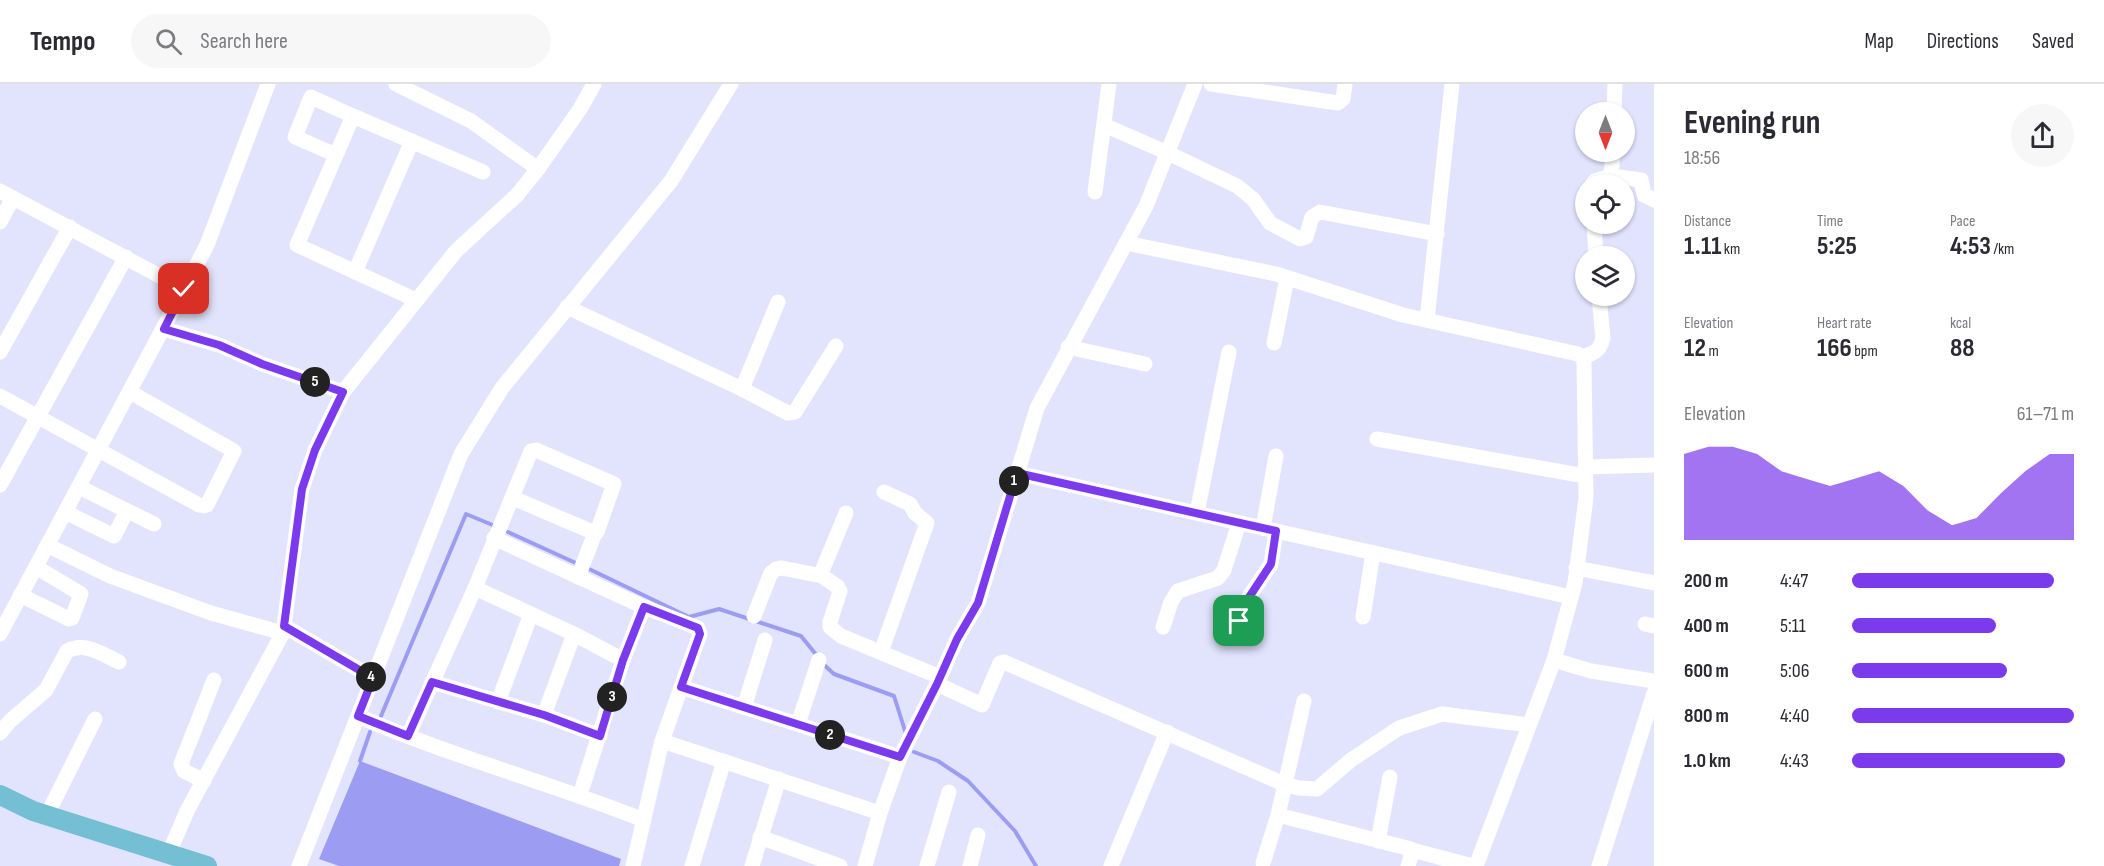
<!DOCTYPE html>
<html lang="en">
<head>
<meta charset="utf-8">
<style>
  :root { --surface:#fff; --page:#f7f7f7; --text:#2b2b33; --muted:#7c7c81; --line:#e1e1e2; --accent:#7c3aed }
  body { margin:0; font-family:"Sofia Sans Condensed",sans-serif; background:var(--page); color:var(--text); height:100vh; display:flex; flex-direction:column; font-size:22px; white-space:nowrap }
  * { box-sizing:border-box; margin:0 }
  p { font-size:20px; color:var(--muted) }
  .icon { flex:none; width:33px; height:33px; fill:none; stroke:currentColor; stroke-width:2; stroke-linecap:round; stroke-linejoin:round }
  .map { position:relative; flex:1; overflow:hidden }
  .details { display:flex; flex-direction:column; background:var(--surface); width:450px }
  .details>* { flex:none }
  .needle { width:39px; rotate:180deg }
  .controls { position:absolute; left:1575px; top:18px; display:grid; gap:12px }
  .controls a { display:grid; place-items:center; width:60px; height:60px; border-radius:50%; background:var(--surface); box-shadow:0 2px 4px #0004; font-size:30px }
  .pin { position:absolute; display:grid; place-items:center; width:51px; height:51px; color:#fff; margin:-26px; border-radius:12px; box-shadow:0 3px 9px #0006 }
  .km { position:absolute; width:30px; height:30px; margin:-15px; border-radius:50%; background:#222; color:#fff; font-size:16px; line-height:30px; text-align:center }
  .round { display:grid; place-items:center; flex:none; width:63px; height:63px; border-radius:32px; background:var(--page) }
  .overview { display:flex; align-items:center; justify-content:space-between; height:102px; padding:0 30px }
  h1 { font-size:33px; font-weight:700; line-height:45px }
  .stats { display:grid; grid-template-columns:repeat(3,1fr); gap:9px; height:102px; padding:6px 30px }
  .stats div { display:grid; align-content:center }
  .stats b { font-size:26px; font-weight:700 }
  .stats small { font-size:16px; font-weight:400 }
  .stats p { font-size:16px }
  .chart { height:168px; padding:12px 30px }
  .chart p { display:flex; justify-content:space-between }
  .chart svg { width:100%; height:108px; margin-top:6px; fill:var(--accent); opacity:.7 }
  ul { padding:0 30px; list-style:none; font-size:20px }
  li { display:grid; grid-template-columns:96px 72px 1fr; align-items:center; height:45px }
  li i { height:15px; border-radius:8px; background:var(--accent) }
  header { display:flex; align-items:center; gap:36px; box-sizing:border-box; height:84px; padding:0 30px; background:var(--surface); border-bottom:2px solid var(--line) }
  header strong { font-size:28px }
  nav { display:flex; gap:33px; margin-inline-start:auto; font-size:21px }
  .search { width:420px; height:54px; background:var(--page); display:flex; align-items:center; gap:15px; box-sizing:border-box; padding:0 21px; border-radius:33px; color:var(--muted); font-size:22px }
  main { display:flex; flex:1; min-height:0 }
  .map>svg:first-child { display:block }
  .water { fill:#9c9df2 }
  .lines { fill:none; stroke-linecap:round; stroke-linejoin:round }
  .stream { stroke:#9c9df2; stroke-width:4 }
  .minor { stroke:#fff; stroke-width:15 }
  .major { stroke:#74bfd4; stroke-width:20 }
  .route-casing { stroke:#fff; stroke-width:12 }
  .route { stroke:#7c3aed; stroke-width:8 }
</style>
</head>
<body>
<header>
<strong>Tempo</strong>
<div class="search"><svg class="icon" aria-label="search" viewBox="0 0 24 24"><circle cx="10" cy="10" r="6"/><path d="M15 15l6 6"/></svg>Search here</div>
<nav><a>Map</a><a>Directions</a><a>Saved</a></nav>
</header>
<main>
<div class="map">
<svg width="1654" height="782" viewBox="0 0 1654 782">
  <rect width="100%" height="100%" fill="#e2e4fe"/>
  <polygon class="water" points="360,677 621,775 619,782 339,782 319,775"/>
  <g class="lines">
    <g class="stream">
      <polyline points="508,448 578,480"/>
      <polyline points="585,483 689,533 719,525 801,552 818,573"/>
      <polyline points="822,579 834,590 894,612 906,650"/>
      <polyline points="381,632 466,430 495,442"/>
      <polyline points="914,668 938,677 968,697 1015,747 1036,782"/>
      <polyline points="360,677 370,648"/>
    </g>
    <g class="minor">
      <polyline points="396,0 471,37 538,85"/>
      <polyline points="1211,0 1338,19 1343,15 1345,0"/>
      <polyline points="1614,28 1615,0"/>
      <polyline points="1104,41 1168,69 1237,102 1253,115 1270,139 1300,155 1306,153 1312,133 1320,128 1437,150"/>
      <polyline points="336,71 295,53 311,13 353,32"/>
      <polyline points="1611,92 1641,96 1644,111 1654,116"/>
      <polyline points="1592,100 1595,97 1611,92 1613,68"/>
      <polyline points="0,107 184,205 0,550"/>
      <polyline points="1095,108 1109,0"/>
      <polyline points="0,138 13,114"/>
      <polyline points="1594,140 1596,172"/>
      <polyline points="1126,159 1276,190 1403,231 1578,270 1583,273 1584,278 1586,414 1575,499 1554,576 1591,587 1654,597"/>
      <polyline points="355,188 412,57"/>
      <polyline points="184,205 207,161 268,0"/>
      <polyline points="416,216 297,161 353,32 483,88"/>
      <polyline points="567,223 742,305 788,329 795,328 836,262"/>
      <polyline points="1427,236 1452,0"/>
      <polyline points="164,245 219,261 262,280 343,308"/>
      <polyline points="1274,259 1287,194"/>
      <polyline points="1068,263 1145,280"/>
      <polyline points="0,268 70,143"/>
      <path d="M1583,273C1594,269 1600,267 1603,254L1599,212"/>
      <polyline points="742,305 778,218"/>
      <polyline points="0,312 199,421 204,422 207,421 234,367 130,308"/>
      <polyline points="1377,355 1585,392"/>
      <polyline points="1585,383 1654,381"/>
      <polyline points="1017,389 1571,513"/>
      <polyline points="0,401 126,173"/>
      <polyline points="79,403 154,440"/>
      <polyline points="65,428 114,452 127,427"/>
      <polyline points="846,429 822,487 822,492 838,503 840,507 830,538 830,543 841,552 940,593"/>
      <polyline points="1197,429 1229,268"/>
      <polyline points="1263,444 1276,372"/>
      <polyline points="494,454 644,523 698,544 700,550 662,657 633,782"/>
      <polyline points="47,461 110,492 211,529 283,549"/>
      <polyline points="1576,484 1654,499"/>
      <polyline points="578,493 595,449"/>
      <polyline points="475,504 574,550 623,576"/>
      <polyline points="20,511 69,535 72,534 81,510 36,483"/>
      <polyline points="754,532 771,489 776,485 782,484 822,492"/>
      <polyline points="1363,533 1373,469"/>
      <polyline points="1239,537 1242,523 1271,480 1276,447"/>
      <polyline points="1645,540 1654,542"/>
      <polyline points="1163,543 1171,518 1178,507 1218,494 1224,486 1239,439"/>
      <polyline points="881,568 927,439 915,429 910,420 884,408"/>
      <polyline points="373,594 284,542 302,405 315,366 343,308 456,167 517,111 538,85 580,25 594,0"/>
      <polyline points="432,598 544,631 600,652"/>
      <polyline points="937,600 982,621 1000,579 1004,578 1284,700 1299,704 1317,705 1351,676 1399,644 1442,630 1529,641"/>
      <polyline points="681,603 900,673"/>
      <polyline points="1304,617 1278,731 1411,765 1412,768 1408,782"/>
      <polyline points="498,618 531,530"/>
      <polyline points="744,623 765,556"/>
      <polyline points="544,631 574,550"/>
      <path d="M358,632C450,672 550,699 644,736"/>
      <polyline points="798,640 819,576"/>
      <path d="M0,649L10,637L46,606L67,567C84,557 102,570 119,578"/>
      <polyline points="408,652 475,504 531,367 536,366 614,400 597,448 595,449 513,414"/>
      <polyline points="662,657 880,729"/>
      <polyline points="204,697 184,687 181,680 214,596"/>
      <polyline points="580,711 623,576 644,523"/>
      <polyline points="47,731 95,635"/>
      <polyline points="760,753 840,782"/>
      <polyline points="1378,757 1390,693"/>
      <polyline points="1412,766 1473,782"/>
      <polyline points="169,769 187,727 286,543"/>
      <polyline points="1263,779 1278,731"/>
      <polyline points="299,782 461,370 502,304 671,97 731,0"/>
      <polyline points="692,782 724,677"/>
      <polyline points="752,782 779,695"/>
      <polyline points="865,782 880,729 900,673 937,600 957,555 978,519 1037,324 1146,122 1195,0"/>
      <polyline points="927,782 949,708"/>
      <polyline points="970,782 978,751"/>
      <polyline points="1111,782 1167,648"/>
      <polyline points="1476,782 1554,576"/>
      <polyline points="1599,782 1654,609"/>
    </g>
    <polyline class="major" points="0,711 33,727 207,782"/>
  </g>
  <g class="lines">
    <g class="route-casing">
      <polyline id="route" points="184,205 164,245 219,261 262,280 343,308 315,366 302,405 284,542 373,594 358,632 408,652 432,598 544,631 600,652 623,576 644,523 698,544 700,550 681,603 900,673 937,600 957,555 978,519 1017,389 1276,447 1271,480 1242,524 1239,537"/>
    </g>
    <use href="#route" class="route"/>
  </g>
</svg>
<div class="controls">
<a><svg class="needle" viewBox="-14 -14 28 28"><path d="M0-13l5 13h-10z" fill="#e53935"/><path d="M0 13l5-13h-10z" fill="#7c7c81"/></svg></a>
<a><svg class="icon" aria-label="locate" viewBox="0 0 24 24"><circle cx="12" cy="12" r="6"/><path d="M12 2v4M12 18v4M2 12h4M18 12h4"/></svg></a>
<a><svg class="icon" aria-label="layers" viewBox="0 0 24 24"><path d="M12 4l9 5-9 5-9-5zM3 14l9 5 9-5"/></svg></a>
</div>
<div class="pin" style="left:1239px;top:537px;background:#1e9e55"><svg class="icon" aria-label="arrive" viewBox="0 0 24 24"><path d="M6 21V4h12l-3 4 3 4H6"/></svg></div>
<div class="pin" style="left:184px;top:205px;background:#d93025"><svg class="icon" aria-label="check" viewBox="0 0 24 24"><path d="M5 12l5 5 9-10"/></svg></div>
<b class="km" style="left:1014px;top:397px">1</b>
<b class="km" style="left:830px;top:651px">2</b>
<b class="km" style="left:612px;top:613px">3</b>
<b class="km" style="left:371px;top:593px">4</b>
<b class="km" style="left:315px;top:298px">5</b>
</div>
<section class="details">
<div class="overview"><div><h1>Evening run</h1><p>18:56</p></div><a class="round"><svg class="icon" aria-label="share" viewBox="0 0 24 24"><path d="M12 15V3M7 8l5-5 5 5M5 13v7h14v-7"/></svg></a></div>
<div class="stats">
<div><p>Distance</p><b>1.11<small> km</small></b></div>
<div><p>Time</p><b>5:25</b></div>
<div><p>Pace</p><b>4:53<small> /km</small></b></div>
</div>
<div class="stats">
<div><p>Elevation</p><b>12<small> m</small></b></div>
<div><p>Heart rate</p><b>166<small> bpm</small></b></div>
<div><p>kcal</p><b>88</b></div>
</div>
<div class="chart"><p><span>Elevation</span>61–71 m</p>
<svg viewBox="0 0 160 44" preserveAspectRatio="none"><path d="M0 44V9L10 6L20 6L30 9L40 16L50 19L60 22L70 19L80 16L90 22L100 32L110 38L120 35L130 25L140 16L150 9L160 9V44z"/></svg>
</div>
<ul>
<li><b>200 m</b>4:47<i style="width:91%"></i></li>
<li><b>400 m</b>5:11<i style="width:65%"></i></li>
<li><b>600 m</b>5:06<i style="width:70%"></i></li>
<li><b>800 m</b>4:40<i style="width:100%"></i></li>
<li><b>1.0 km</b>4:43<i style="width:96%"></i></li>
</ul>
</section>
</main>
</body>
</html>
